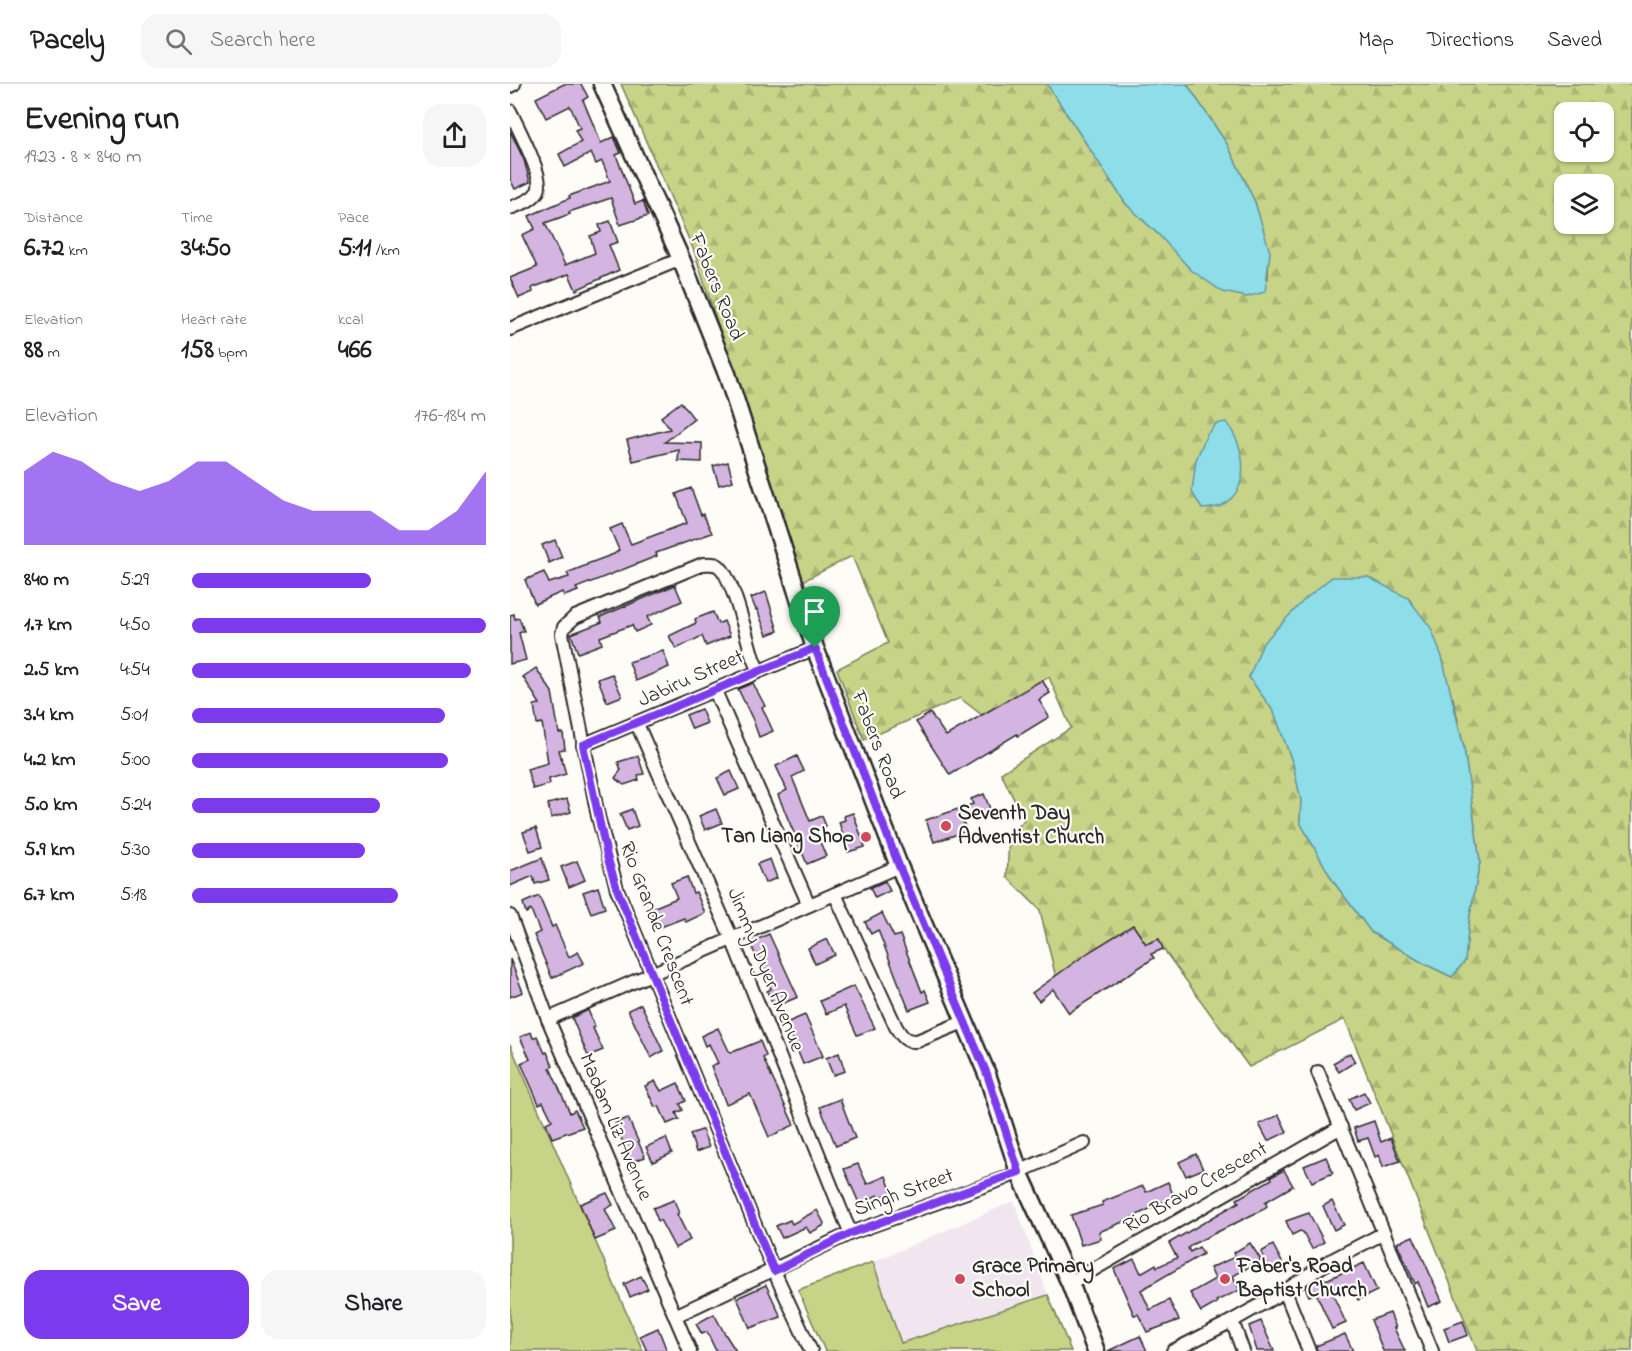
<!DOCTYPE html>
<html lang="en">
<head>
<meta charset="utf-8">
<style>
  :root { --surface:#fff; --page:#f6f6f6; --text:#202124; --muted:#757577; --line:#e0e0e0; --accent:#7c3aed }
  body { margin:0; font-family:"Indie Flower",sans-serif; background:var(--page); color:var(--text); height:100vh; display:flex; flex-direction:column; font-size:22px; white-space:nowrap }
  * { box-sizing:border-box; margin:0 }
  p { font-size:20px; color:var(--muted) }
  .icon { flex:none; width:33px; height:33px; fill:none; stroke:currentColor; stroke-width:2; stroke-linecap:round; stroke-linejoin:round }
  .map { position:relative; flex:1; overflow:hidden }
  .drawer { display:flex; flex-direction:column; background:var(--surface); width:510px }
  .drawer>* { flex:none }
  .fabs { position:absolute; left:1044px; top:18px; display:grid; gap:12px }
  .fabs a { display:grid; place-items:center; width:60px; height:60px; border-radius:12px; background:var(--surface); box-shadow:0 2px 4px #0004; font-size:30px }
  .pin { position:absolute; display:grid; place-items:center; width:51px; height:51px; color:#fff; margin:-62px -26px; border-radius:50% 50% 50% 0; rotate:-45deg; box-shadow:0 0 6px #0007 }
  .pin .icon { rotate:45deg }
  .round { display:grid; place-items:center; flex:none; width:63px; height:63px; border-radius:18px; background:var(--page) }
  .head { display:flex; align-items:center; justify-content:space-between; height:102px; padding:0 24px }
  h1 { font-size:33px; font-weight:700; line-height:45px }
  .metrics { display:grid; grid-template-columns:repeat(3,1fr); gap:9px; height:102px; padding:6px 24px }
  .metrics div { display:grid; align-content:center }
  .metrics b { font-size:26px; font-weight:700 }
  .metrics small { font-size:16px; font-weight:400 }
  .metrics p { font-size:16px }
  .chart { height:168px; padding:12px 24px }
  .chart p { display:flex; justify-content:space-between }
  .chart svg { width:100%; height:108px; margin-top:6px; fill:var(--accent); opacity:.7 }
  .action { display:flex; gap:12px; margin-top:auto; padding:12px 24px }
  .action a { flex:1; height:69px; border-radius:18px; background:var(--accent); color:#fff; font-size:24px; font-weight:700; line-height:69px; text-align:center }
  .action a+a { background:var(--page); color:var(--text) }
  ul { padding:0 24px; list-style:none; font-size:20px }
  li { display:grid; grid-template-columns:96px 72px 1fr; align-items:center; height:45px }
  li i { height:15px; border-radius:8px; background:var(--accent) }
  header { display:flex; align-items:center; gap:36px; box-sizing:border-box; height:84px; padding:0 30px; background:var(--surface); border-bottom:2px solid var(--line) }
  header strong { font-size:28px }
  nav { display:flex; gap:33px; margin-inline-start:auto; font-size:21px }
  .search { width:420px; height:54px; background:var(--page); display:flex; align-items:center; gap:15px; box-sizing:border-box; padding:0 21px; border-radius:18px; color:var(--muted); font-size:22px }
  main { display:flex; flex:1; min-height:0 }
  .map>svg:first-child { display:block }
  .built { fill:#f1e6f0 }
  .forest { fill:url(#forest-firs); stroke:#797f58; stroke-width:1.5; fill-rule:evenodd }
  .park { fill:#c7d386; stroke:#797f58; stroke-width:1.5 }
  .water { fill:#8ddee9; stroke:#66969d; stroke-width:1.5 }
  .building { fill:#d4b4e0; stroke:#2b2b2b; stroke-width:1.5 }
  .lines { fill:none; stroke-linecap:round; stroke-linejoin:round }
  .minor-casing { stroke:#2b2b2b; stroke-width:16 }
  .secondary-casing { stroke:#2b2b2b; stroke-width:21 }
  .minor { stroke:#fdfcf7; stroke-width:12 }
  .secondary { stroke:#fdfcf7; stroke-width:16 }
  .route-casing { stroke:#fff; stroke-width:12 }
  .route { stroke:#7c3aed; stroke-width:8 }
  .poi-dot { fill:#d1495b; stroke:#fdfcf7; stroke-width:2 }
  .labels { text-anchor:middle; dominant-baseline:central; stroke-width:4.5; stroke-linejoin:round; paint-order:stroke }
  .street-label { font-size:21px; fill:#2b2b2b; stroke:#fdfcf7 }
  .poi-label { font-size:21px; font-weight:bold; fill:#2b2b2b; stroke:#fdfcf7; text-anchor:start }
</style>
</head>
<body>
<header>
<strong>Pacely</strong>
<div class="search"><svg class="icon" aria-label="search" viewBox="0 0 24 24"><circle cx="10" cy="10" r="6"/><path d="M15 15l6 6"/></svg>Search here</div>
<nav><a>Map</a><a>Directions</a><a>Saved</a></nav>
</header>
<main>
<section class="drawer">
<div class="head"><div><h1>Evening run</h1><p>19:23 · 8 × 840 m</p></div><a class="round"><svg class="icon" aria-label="share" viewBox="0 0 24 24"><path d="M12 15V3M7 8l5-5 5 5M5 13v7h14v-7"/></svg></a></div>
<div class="metrics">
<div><p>Distance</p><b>6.72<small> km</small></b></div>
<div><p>Time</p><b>34:50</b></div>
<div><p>Pace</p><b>5:11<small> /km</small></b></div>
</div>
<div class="metrics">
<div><p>Elevation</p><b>88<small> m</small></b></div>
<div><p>Heart rate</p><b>158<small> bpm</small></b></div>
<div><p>kcal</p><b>466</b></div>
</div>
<div class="chart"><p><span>Elevation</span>176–184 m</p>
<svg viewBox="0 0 160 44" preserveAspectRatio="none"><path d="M0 44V14L10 6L20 10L30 18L40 22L50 18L60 10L70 10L80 18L90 26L100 30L110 30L120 30L130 38L140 38L150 30L160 14V44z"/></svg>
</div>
<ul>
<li><b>840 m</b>5:29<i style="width:61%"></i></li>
<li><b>1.7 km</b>4:50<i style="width:100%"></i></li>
<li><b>2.5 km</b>4:54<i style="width:95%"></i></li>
<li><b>3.4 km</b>5:01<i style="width:86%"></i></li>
<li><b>4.2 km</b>5:00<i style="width:87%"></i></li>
<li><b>5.0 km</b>5:24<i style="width:64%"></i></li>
<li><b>5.9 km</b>5:30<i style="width:59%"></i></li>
<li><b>6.7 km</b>5:18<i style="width:70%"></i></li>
</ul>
<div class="action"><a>Save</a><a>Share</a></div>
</section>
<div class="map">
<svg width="1122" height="1267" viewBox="0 0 1122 1267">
  <defs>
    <pattern id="forest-firs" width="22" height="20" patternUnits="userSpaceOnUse" patternTransform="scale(1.5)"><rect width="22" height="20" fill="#c7d386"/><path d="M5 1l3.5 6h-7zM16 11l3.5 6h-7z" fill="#abb574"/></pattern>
  </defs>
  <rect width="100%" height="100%" fill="#fdfcf7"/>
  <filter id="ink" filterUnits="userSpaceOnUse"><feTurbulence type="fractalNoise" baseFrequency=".0167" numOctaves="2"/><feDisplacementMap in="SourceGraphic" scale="12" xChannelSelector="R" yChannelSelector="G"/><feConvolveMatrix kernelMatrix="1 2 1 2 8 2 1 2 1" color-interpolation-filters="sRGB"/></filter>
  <g filter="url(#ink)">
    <polygon class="built" points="504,1117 538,1211 391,1259 363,1178"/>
    <path class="forest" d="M111,0H537L616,120L648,150L758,195L759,168L745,118L717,60L677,0H1122V1267H967L835,935L739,983L654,866L622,853L546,894L530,826L497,793L499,753L514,736L491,689L561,644L539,593L472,631L450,614L354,656L327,585L378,559L342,472L291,498L184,167ZM1054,28H1094V68H1054ZM1054,100H1094V140H1054ZM739,593L943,614L954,664L970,778L959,836L955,877L942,893L913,879L861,848L823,797L790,738L791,716L783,680L764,628Z"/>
    <g class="park">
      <polygon points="0,960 133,1267 0,1267"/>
      <polygon points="363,1178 391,1259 538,1211 561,1267 315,1267 288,1206"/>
    </g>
    <g class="water">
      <polygon points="537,0 677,0 717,60 745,118 760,168 755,208 737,213 713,208 681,186 648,150 616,120"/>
      <path d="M716,338C735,363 743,404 711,422C706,424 698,424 692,425L682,408L686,376L697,350L706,340Z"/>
      <polygon points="822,493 858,493 898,514 921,544 932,573 954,664 970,778 959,836 955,877 942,893 913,879 861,848 823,797 790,738 791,716 783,680 764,628 739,593 753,559 794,516"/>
    </g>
    <g class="building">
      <polygon points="54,0 71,0 78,13 73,16 91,59 104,53 111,69 106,71 125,120 133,117 138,132 110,141 101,114 59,128 60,130 35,139 55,181 85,169 80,152 91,148 89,141 100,137 108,158 99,161 109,186 66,206 59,190 22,204 23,208 9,214 0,194 27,183 12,151 25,145 19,132 60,114 59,112 100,97 92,77 86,80 81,69 55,83 49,70 71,58 65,46 70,44 60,22 36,34 26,14"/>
      <polygon points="0,47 14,76 20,98 5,105 0,95"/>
      <polygon points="171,318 184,335 155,358 192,359 192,378 168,377 169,366 123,377 117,356 160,345 151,333"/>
      <polygon points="218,378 223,397 209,401 203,382"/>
      <polygon points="181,404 191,431 193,430 202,449 146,469 147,472 66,504 68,507 54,512 52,508 25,520 15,496 34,488 39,499 59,493 57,489 77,481 77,480 104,470 109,466 100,445 112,440 121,460 177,439 166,410"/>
      <polygon points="45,456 52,473 39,479 32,461"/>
      <polygon points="165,501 172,517 137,533 141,541 125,548 122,541 90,553 92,560 68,569 61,550 92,538 90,533"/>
      <polygon points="256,508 268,547 257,551 247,525 246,526 241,514"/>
      <polygon points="203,528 208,540 214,537 220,552 196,562 192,552 166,565 159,552 186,539 185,535"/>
      <polygon points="4,530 5,535 9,534 14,547 9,549 16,576 0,580 0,531"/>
      <polygon points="153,567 159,583 126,597 119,578"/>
      <polygon points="26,584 42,608 49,649 53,649 55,665 49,666 56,690 39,695 40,700 23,705 17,685 38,679 32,639 27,640 24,621 30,620 13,593"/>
      <polygon points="102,590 112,612 97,618 88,595"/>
      <polygon points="532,596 540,609 529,616 539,633 508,652 507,650 440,691 406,638 420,629 436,652"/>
      <polygon points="243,599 255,622 252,623 263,647 249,653 243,636 228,605"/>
      <polygon points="191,625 197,639 182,645 176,631"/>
      <polygon points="128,672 134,690 128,691 129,696 114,701 105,694 111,686 108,678"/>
      <polygon points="287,672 294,687 282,693 300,737 312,732 316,742 305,746 316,772 297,780 268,711 277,706 266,682"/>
      <polygon points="221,687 229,705 215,711 207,694"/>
      <polygon points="474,710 481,727 453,738 457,747 424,758 416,736 463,720 461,715"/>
      <polygon points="57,715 61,728 41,734 38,720"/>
      <polygon points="122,725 128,742 117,746 110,730"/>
      <polygon points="206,725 212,739 195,746 189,732"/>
      <polygon points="343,729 355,763 338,768 329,738 335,736 334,732"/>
      <polygon points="26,744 32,763 20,767 13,748"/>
      <polygon points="32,774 39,796 25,800 23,792 0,802 0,787"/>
      <polygon points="260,775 267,794 255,799 247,780"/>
      <polygon points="67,777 75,796 59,803 51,783"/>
      <polygon points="177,793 183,809 186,808 195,829 176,838 174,834 148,844 140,825 167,814 161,799"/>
      <polygon points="375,797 380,807 365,814 360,804"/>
      <polygon points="88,803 95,824 81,829 73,808"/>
      <polygon points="29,812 42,843 45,841 59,873 68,868 74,879 42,894 24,851 30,848 21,826 16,829 13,819"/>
      <polygon points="372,829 384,853 390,851 412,908 415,906 420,918 399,926 368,846 361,850 355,838"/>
      <polygon points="623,841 636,860 649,855 653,865 641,870 644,874 559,929 543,905 529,917 522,909 579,868"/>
      <polygon points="259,850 288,913 264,923 257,907 261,905 247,871 246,872 240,859"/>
      <polygon points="317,855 325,871 305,880 298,864"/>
      <polygon points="0,875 13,908 0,913"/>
      <polygon points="344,902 365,944 347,951 334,922 316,930 310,917"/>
      <polygon points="131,920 153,967 141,974 118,926"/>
      <polygon points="78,926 85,943 83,944 93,966 78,972 62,934"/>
      <polygon points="295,931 313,972 293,980 276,939"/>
      <polygon points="208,944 220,969 250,957 256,972 253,974 284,1041 259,1053 240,1010 216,1020 201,982 208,979 199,960 195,962 191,952"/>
      <polygon points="21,948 23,954 27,952 35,969 37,968 43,982 40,984 60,1029 65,1026 73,1043 42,1054 36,1039 42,1036 33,1018 29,1020 11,979 20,975 10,953"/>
      <polygon points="329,969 335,987 323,991 316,974"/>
      <polygon points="840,969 845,978 829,988 823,979"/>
      <polygon points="145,997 151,1007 168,999 176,1017 170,1020 173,1026 166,1029 169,1035 157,1040 149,1022 145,1023 135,1002"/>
      <polygon points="854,1008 860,1019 844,1026 839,1015"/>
      <polygon points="330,1015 345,1054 326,1062 310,1023"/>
      <polygon points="769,1031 777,1048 758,1057 749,1040"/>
      <polygon points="118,1034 135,1073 121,1078 105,1039"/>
      <polygon points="864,1037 871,1058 881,1054 890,1077 873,1083 869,1071 865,1073 858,1054 848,1057 844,1044"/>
      <polygon points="192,1046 199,1063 186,1068 180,1050"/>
      <polygon points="156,1054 162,1069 143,1078 136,1063"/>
      <polygon points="686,1070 693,1085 676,1092 669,1078"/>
      <polygon points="816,1073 823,1089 802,1098 794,1082"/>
      <polygon points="348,1080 357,1100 376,1092 382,1109 369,1114 368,1111 349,1119 334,1085"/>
      <polygon points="774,1086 783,1102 755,1118 757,1122 752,1126 683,1160 678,1164 680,1168 689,1163 693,1170 631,1206 640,1226 659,1216 669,1236 637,1248 628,1230 624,1231 604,1185 624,1175 631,1189 646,1180 647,1183 667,1174 659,1159 729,1118 727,1115 762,1095 761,1093"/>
      <polygon points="658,1098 664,1113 615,1137 589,1148 591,1155 571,1161 561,1131 593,1121 592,1118 633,1102 636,1108"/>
      <polygon points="97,1109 103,1121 95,1125 106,1147 85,1156 70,1120"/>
      <polygon points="164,1116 169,1129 167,1130 180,1156 165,1164 150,1136 148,1137 143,1124"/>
      <polygon points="822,1117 834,1141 824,1146 813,1122"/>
      <polygon points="307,1126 314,1139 313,1142 300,1149 296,1143 272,1154 266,1142 280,1136 282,1140"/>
      <polygon points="799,1129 814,1158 802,1165 793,1148 790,1147 782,1151 776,1137"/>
      <polygon points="903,1152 932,1217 918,1223 908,1198 905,1200 887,1159"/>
      <polygon points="740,1159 751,1176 723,1192 730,1206 706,1217 707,1219 691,1228 680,1209 705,1195 700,1184 725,1173 723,1169"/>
      <polygon points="763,1161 773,1180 761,1187 751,1168"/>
      <polygon points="854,1179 867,1207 848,1216 842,1203 823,1211 836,1239 822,1245 806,1209 799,1212 795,1203 814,1194 816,1196"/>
      <polygon points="131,1192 138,1205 120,1213 114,1200"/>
      <polygon points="256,1201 271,1233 240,1244 227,1214"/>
      <polygon points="880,1229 886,1244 884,1244 895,1267 873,1267 870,1259 861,1236"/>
      <polygon points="204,1230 215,1250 226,1267 206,1267 197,1248 192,1250 186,1240"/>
      <polygon points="751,1237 764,1267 747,1267 739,1242"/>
      <polygon points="953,1237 958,1251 939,1258 934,1244"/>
      <polygon points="148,1244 157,1267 137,1267 130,1252"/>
      <polygon points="835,1250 843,1267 807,1267 806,1262"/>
      <polygon points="630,1252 637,1267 598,1267"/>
    </g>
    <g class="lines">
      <g class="minor-casing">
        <g id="minor">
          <polyline points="0,2 4,0"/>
          <path d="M0,27C7,42 35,94 28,107C22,117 10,120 0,124"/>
          <polyline points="0,245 171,175"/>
          <path d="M248,586L243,574C237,556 222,488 207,481C203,479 198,480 193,480L65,533L54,543L52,550L88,732L107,805L264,1187L301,1267"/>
          <polyline points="205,607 299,821"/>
          <polyline points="127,640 222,855 335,1136 341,1149"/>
          <polyline points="73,661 305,564"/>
          <path d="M325,810L386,943C392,953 396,958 407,957L456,937"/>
          <polyline points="0,832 38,935 180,1267"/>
          <polyline points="38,935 389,782"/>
          <polyline points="808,988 922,1267"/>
          <polyline points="560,1199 831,1043"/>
          <polyline points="775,1207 799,1267"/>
          <polyline points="165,1232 341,1149 493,1095 574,1059"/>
          <polyline points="722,1237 733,1267"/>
          <polyline points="663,1267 722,1237 775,1207 818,1178 874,1149"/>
        </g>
      </g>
      <g class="secondary-casing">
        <polyline id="secondary" points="92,0 171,175 217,290 305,564 389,782 477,990 509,1088 560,1199 586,1267"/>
      </g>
      <use href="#minor" class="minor"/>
      <use href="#secondary" class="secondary"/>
    </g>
  </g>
  <g class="lines" filter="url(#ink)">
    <g class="route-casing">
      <polygon id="route" points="305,564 389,782 477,990 509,1088 341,1149 264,1187 107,805 97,772 73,661"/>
    </g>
    <use href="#route" class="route"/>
  </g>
  <g class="poi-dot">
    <circle cx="436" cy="742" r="6"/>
    <circle cx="356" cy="753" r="6"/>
    <circle cx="450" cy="1195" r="6"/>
    <circle cx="715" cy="1195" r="6"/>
  </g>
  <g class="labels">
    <g class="street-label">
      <text transform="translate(206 203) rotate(68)">Fabers Road</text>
      <text transform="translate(181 595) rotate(-24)">Jabiru Street</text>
      <text transform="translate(367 661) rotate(69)">Fabers Road</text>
      <text transform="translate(146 840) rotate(69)">Rio Grande Crescent</text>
      <text transform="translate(255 886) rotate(68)">Jimmy Dyer Avenue</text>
      <text transform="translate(105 1043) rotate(67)">Madam Liz Avenue</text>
      <text transform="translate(686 1104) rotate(-30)">Rio Bravo Crescent</text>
      <text transform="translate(394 1109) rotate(-20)">Singh Street</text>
    </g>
    <g class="poi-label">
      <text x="448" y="730">Seventh Day<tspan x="448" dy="24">Adventist Church</tspan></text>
      <text x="344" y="753" text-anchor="end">Tan Liang Shop</text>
      <text x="462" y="1183">Grace Primary<tspan x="462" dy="24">School</tspan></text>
      <text x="727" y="1183">Faber's Road<tspan x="727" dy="24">Baptist Church</tspan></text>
    </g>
  </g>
</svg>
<div class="fabs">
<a><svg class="icon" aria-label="locate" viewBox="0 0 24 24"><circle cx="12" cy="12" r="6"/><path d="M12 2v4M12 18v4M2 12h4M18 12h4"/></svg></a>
<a><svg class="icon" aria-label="layers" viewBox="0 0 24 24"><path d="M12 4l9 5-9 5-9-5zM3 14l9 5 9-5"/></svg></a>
</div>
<div class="pin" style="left:305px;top:564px;background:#1e9e55"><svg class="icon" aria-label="arrive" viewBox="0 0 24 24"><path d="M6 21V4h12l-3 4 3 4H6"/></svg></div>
</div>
</main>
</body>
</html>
